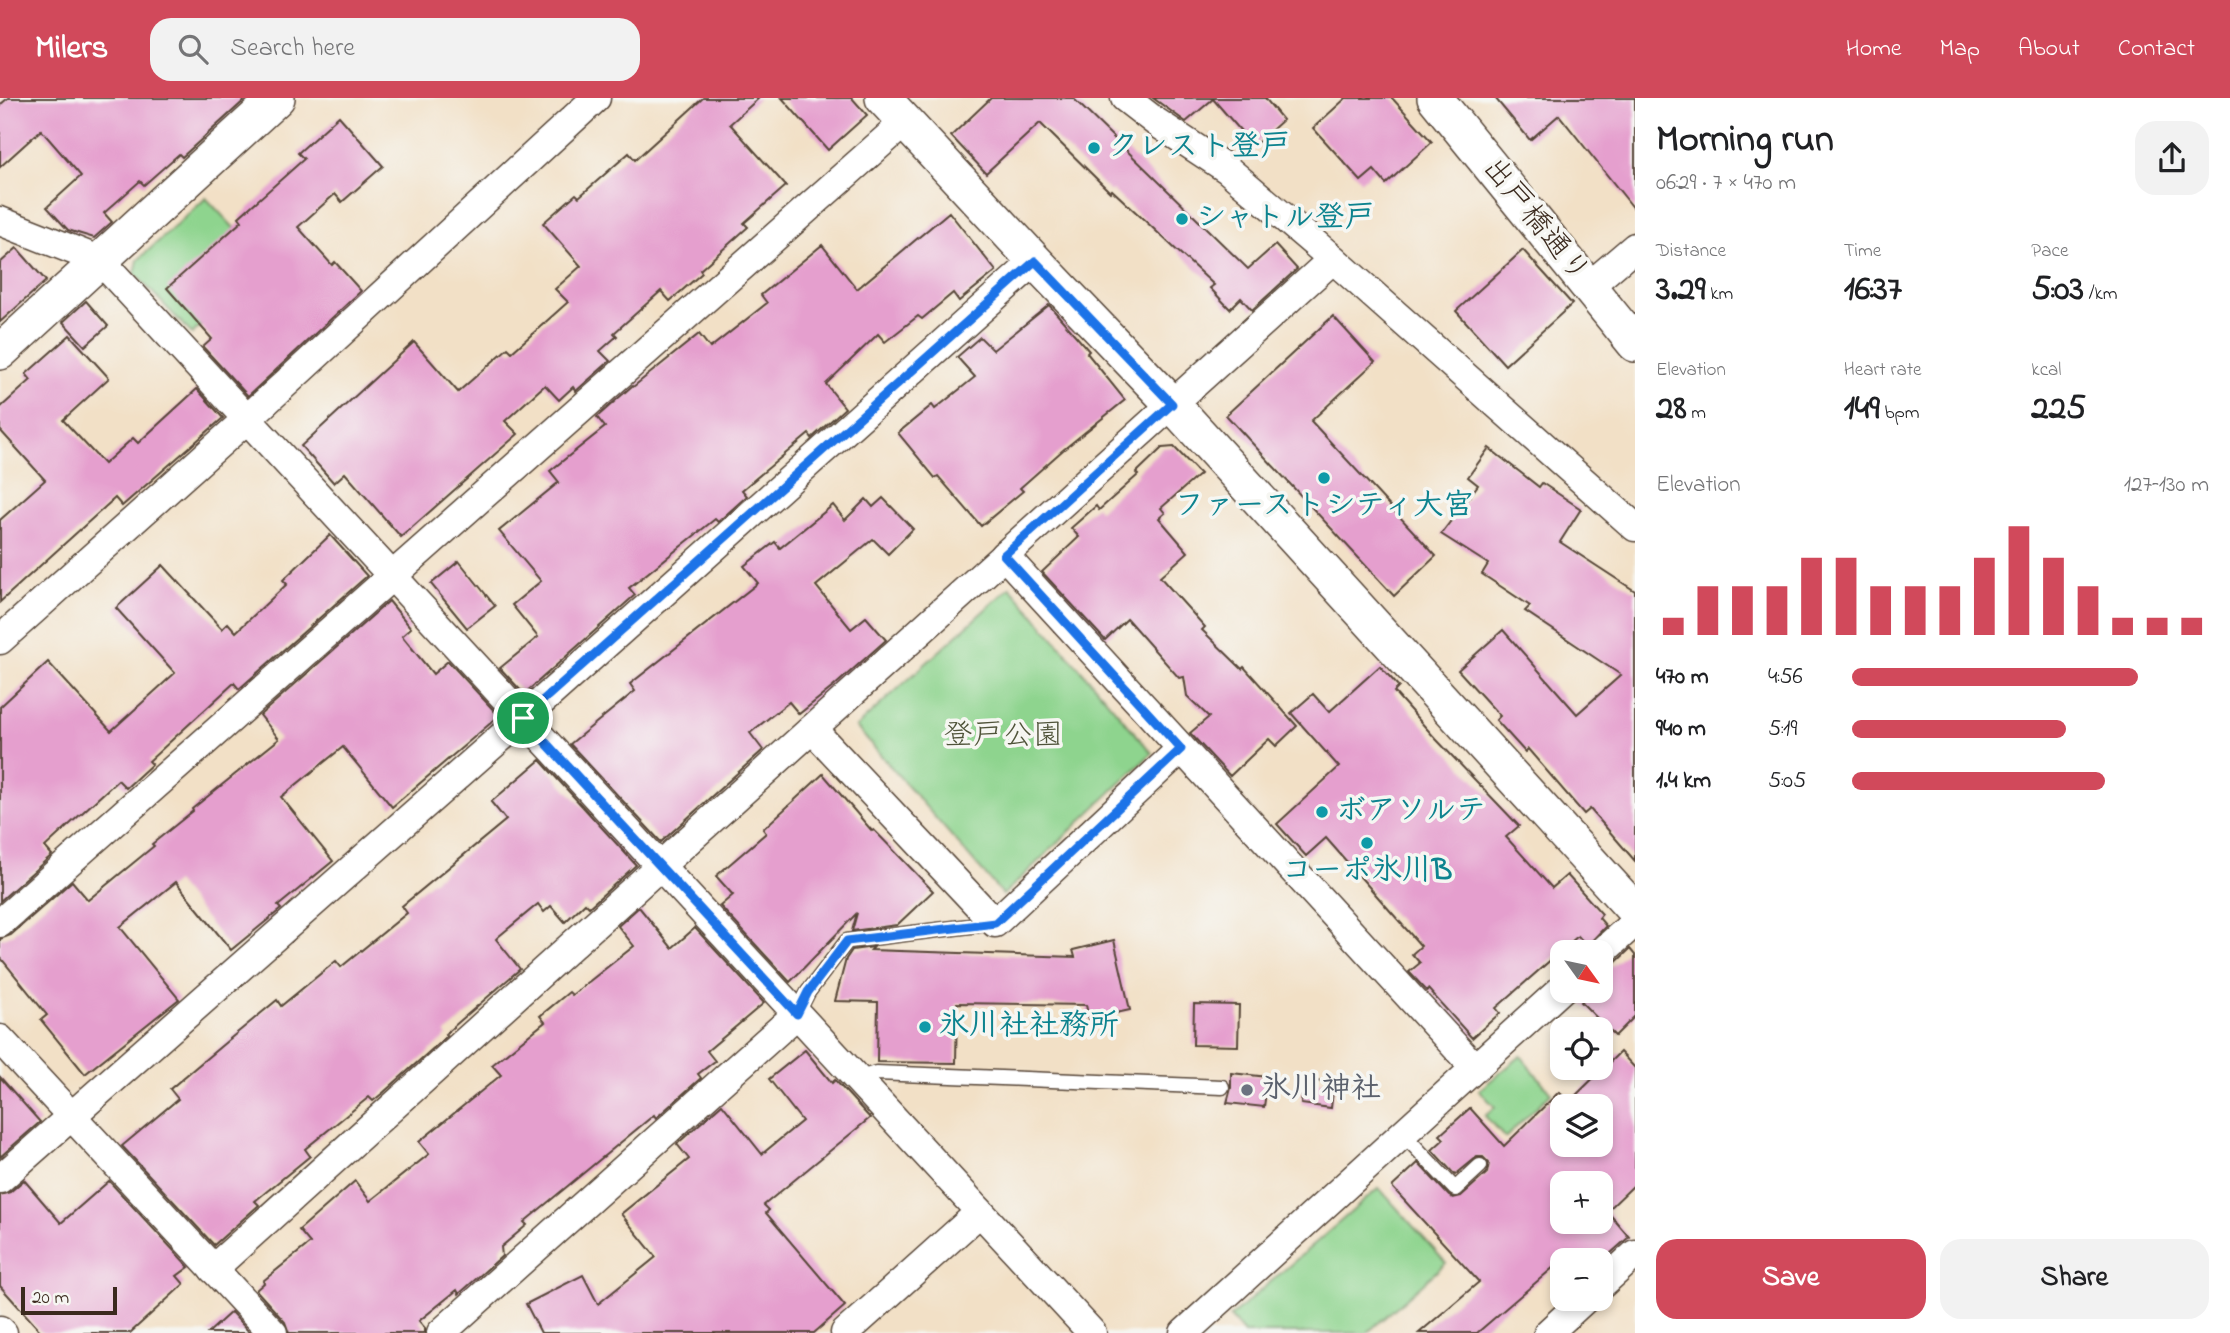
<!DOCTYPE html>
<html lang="en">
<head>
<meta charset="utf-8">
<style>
  :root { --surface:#fff; --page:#f2f2f2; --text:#202124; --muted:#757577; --accent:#d1495b }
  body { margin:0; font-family:"Indie Flower","Klee One",sans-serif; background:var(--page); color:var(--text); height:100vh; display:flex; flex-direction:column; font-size:26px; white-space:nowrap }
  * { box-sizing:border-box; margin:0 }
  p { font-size:23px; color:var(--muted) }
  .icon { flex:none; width:38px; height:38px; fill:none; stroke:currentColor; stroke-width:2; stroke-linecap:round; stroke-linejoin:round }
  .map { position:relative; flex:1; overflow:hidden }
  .panel { display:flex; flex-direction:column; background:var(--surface); width:595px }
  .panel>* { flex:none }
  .needle { width:46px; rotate:123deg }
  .tools { position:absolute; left:1550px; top:842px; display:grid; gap:14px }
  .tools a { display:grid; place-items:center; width:63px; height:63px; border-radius:14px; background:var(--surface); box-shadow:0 4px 10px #0003; font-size:35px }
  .scale { position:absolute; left:21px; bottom:18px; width:96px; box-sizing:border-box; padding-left:7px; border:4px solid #3b2a1e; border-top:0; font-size:19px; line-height:24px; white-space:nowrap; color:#3b2a1e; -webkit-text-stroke:5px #f6f6f2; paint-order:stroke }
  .pin { position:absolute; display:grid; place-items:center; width:60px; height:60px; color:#fff; margin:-30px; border:4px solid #fff; border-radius:50%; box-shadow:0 2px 7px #0007 }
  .round { display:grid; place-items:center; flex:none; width:74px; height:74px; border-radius:21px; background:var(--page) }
  .summary { display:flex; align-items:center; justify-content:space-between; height:119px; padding:0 21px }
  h1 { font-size:38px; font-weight:800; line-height:52px }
  .figures { display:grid; grid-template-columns:repeat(3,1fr); gap:10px; height:119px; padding:7px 21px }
  .figures div { display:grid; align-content:center }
  .figures b { font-size:35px; font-weight:800 }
  .figures small { font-size:19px; font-weight:400 }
  .figures p { font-size:19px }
  .chart { height:196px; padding:14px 21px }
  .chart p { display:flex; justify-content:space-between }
  .chart svg { width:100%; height:126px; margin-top:7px; stroke:var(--accent); stroke-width:6 }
  .cta { display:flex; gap:14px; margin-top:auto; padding:14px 21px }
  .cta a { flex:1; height:80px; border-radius:21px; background:var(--accent); color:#fff; font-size:28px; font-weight:800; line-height:80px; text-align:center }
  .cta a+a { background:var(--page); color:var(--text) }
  ul { padding:0 21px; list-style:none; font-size:23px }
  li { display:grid; grid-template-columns:112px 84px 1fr; align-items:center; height:52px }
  li i { height:18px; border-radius:9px; background:var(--accent) }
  header { display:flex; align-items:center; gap:42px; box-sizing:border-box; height:98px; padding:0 35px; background:var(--accent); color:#fff }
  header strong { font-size:33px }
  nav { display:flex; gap:38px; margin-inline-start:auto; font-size:24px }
  .search { width:490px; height:63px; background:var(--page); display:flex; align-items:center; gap:18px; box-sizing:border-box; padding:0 24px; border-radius:21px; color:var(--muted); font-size:26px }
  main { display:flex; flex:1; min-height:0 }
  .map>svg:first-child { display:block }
  .green { fill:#8ed48e; stroke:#647f56; stroke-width:2 }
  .building { fill:#e59fce; fill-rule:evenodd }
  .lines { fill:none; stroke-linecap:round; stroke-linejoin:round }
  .service-casing { stroke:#564537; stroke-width:17 }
  .minor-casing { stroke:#564537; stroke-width:31 }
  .tertiary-casing { stroke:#564537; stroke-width:38 }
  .service { stroke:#fff; stroke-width:14 }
  .minor { stroke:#fff; stroke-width:28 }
  .tertiary { stroke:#fff; stroke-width:35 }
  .route-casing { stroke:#fff; stroke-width:14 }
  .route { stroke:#1a73e8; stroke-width:9 }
  .culture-dot { fill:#0f9aa8; stroke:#f6f6f2; stroke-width:2.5 }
  .worship-dot { fill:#6b7280; stroke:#f6f6f2; stroke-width:2.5 }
  .labels { text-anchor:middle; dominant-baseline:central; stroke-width:7; stroke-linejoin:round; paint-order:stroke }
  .culture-label { font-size:30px; font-weight:bold; fill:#0d838f; stroke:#f6f6f2; text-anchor:start }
  .street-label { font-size:30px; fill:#3b2a1e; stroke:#f6f6f2 }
  .park-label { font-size:30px; fill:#50543a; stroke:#f6f6f2 }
  .worship-label { font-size:30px; font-weight:bold; fill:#5b616d; stroke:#f6f6f2; text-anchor:start }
</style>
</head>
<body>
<header>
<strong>Milers</strong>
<div class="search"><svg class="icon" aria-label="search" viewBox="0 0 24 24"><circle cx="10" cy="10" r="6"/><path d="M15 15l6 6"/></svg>Search here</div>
<nav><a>Home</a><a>Map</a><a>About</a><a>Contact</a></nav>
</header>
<main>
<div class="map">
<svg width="1635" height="1235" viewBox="0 0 1635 1235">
  <rect width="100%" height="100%" fill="#f6f6f2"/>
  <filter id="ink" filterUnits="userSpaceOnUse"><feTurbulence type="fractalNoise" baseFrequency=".0143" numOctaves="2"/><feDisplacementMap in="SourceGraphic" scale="14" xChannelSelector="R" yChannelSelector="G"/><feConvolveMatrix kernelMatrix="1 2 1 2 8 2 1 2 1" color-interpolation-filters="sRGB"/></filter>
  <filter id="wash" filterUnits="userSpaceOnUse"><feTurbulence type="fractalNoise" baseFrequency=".00686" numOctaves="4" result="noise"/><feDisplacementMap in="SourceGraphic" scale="28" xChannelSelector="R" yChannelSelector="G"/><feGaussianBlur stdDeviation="1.57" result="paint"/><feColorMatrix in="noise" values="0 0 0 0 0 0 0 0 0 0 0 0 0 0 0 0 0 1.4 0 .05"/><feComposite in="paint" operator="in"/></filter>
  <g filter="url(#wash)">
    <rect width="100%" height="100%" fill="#f2e0c6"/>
    <g class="green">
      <polygon points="206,100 267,165 192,236 135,176 138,162"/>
      <polygon points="1010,489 1152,655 1003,797 856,629"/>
      <polygon points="1521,958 1551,995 1505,1040 1485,1018 1495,1009 1479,992"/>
      <polygon points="1379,1090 1446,1165 1367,1235 1244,1235 1230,1219"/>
    </g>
    <g id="blocks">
      <g class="building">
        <polygon points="8,0 247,0 182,59 179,56 144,87 140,83 104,115 112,124 94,140 68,132 47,109 81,78 41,32 0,69 0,7"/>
        <polygon points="703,0 759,0 730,26 786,88 744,125 748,129 700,172 702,175 670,203 661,193 614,235 617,238 600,253 610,263 576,293 573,289 559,302 545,287 505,323 518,336 401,439 345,375 334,385 301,348 414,244 458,294 508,250 512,254 568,204 555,191 581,168 543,125 576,96 579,99 629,55 635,62"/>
        <polygon points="782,0 852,0 867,17 828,52"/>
        <polygon points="991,0 1073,0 1248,171 1275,147 1297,171 1252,212 1241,200 1230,211 1210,190 1214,187 1112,92 1110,94 1040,25 986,75 951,38"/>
        <polygon points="1153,0 1265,0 1283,22 1254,48 1213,1 1186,24"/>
        <polygon points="1346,0 1392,0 1432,44 1386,86 1374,72 1361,83 1313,30"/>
        <polygon points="1495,0 1635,0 1635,112 1559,17 1530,42"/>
        <polygon points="339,18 383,68 342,104 335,96 298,129 332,167 335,164 361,193 248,298 203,249 212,241 167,190 242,123 239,119 304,61 298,55"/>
        <polygon points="949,114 996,173 959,203 953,195 922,221 918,218 885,244 878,236 826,286 845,310 812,340 809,336 742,392 747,398 718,424 715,421 629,490 635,497 524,596 500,570 538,539 512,507 541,483 499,433 559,384 550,373 605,329 597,319 632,288 633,289 699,236 710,250 767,205 761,197 822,147 857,191"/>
        <polygon points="17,150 46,183 0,224 0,165"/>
        <polygon points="1523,152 1572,206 1505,267 1456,213"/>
        <polygon points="86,203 108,228 85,248 63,224"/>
        <polygon points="1049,207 1089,253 1087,255 1125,302 1063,352 1020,390 1023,393 981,428 938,378 935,380 898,335 932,307 935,311 975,279 957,259 980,239 993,252"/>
        <polygon points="1333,218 1375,264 1311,323 1436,458 1394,498 1226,317"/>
        <polygon points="70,237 109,280 63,322 104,366 133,340 138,345 197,291 223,320 122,408 115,400 0,504 0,422 45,382 0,332 0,310 31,282 26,276"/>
        <polygon points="1174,349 1200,376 1161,410 1165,415 1159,420 1188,454 1160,479 1205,529 1202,532 1242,571 1244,569 1297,628 1276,648 1269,641 1230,678 1190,635 1209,619 1187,598 1184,579 1179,580 1127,521 1105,542 1042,474 1079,439 1071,430 1096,408 1099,412 1138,377 1136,375 1162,350"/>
        <polygon points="1489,350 1539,389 1542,385 1581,411 1560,444 1635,493 1635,763 1590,711 1584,716 1528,651 1525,654 1496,622 1500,618 1458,572 1503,532 1577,616 1621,577 1525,513 1530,508 1482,476 1488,466 1441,436 1478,387 1468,379"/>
        <polygon points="883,400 913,431 888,456 873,441 816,488 851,531 866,519 886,542 833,589 799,616 789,604 750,635 763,652 661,744 570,646 635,593 630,586 758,485 744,468 775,444 780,450 833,407 845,422 866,401 873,409"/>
        <polygon points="330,437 367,478 239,591 234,585 149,663 152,666 126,690 118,682 45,749 52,757 0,803 0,609 48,564 111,633 175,575 116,510 163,467 222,531 228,525 236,534 287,486 283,482"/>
        <polygon points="459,463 495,508 467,530 431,486"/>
        <polygon points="389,503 411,530 402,538 433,576 448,563 499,618 392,709 343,649 281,699 333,763 278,808 281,811 231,852 176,784 120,829 179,901 85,976 41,922 47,917 0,859 0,841 11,837 72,783 88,802 154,748 152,746 193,713 192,711 279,641 260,617"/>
        <polygon points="1380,568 1399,589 1394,594 1435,640 1519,728 1506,739 1552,790 1567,777 1602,816 1599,820 1606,828 1587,848 1578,838 1496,910 1500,915 1472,940 1428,891 1427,893 1409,874 1420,865 1412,856 1421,848 1326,740 1306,758 1277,726 1339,669 1291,615 1313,596 1329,614"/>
        <polygon points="540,662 636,767 589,809 585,805 565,824 551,808 544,814 538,806 498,839 496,841 520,871 445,936 447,938 384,994 373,1003 369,999 305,1051 310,1058 255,1103 259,1107 214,1147 122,1048 178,1001 170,991 226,944 277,902 281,908 336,863 341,869 407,815 402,808 506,722 491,704"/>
        <polygon points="823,676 872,733 874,732 933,793 897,827 852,833 857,815 790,884 720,808 733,797 716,778 766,735 763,731"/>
        <polygon points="639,809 672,850 695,830 764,905 707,953 715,963 698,976 701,980 656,1020 654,1017 524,1124 527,1127 501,1149 502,1158 459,1196 457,1192 419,1223 425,1230 425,1235 289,1235 285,1224 256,1192 264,1185 263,1183 310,1145 299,1132 355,1083 370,1103 429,1056 419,1044 501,977 492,967 545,924 540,918 569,894 572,897 634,848 618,828"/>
        <polygon points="1114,842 1130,912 1089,921 1086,907 957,905 956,965 877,964 878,904 835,903 846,861 852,852 874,849 871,852 1075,859 1073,852"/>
        <polygon points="1630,851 1635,857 1635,918 1615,938 1581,904 1592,892 1601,892 1601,871 1612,868"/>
        <polygon points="1194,906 1239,907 1238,948 1193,947"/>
        <polygon points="805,952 832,985 835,982 870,1020 764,1107 769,1112 766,1115 845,1208 814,1235 541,1235 526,1206 583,1177 598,1206 656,1159 621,1116 689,1061 677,1046 722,1006 762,1056 802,1023 769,981"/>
        <path d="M1620,954L1635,970V1086L1607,1113L1629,1139L1603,1162H1562L1477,1235H1419L1479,1184L1392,1089L1418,1065L1449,1098L1453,1100L1461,1098L1487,1075L1489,1065L1483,1059H1477L1455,1077L1432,1052L1444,1041L1440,1037L1470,1010L1504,1048L1559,994L1569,1004ZM1563,1008H1601V1046H1563ZM1563,1085H1601V1124H1563Z"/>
        <polygon points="1231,975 1268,979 1264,1009 1227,1005 1231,990"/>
        <polygon points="0,979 40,1024 0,1059"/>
        <polygon points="1304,982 1334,985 1331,1010 1301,1006"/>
        <polygon points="24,1082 61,1125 109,1083 189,1169 177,1178 184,1186 130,1235 42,1235 0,1188 0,1097 10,1094"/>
        <polygon points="231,1214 250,1235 208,1235"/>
      </g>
    </g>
  </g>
  <g filter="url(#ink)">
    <use href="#blocks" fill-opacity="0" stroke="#564537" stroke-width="2"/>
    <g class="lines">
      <g class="service-casing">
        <g id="service">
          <polyline points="797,916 808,894 847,843 995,825"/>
          <polyline points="857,981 876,975 1222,989"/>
          <polyline points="1403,1036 1455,1091 1480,1068"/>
        </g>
      </g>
      <g class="minor-casing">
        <g id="minor">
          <polyline points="1125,0 1156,24 1227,71 1333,161 1635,429"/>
          <polyline points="0,123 101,163 1092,1235"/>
          <polyline points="1588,189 1635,149"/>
          <polyline points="1004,457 1475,970"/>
          <polyline points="0,542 247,321 596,0"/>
          <polyline points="812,631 995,825 1181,651"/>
          <polyline points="0,825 905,24"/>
          <polyline points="1601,855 1635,824"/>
          <polyline points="0,941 273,1235"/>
          <polyline points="0,1081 523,620 1035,163"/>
          <polyline points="213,1171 1333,161"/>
          <polyline points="1601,1187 1635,1156"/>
          <polyline points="0,1232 3,1235"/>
          <polyline points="441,1235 797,916"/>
          <polyline points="845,1235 980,1114"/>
          <polyline points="1184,1235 1563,890"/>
          <polyline points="1548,1235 1586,1200"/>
        </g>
      </g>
      <g class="tertiary-casing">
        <g id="tertiary">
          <polyline points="883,0 1035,163 1172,306 1635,813"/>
          <polyline points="1435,0 1635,246"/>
          <polyline points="0,254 277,0"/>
        </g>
      </g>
      <use href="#service" class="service"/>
      <use href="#minor" class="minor"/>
      <use href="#tertiary" class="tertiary"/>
    </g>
  </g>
  <g class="lines" filter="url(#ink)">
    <g class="route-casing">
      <polygon id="route" points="1035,163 1172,306 1004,457 1181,651 995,825 847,843 808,894 797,916 523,620"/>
    </g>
    <use href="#route" class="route"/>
  </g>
  <g class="culture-dot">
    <circle cx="1094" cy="50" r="7"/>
    <circle cx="1182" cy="121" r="7"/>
    <circle cx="1324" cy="380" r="7"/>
    <circle cx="1322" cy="714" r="7"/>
    <circle cx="1367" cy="745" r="7"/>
    <circle cx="925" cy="929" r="7"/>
  </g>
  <circle class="worship-dot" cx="1247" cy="992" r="7"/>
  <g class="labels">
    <g class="culture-label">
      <text x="1108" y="50">クレスト登戸</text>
      <text x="1196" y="121">シャトル登戸</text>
      <text x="1324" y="409" text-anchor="middle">ファーストシティ大宮</text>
      <text x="1336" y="714">ボアソルテ</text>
      <text x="1367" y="774" text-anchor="middle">コーポ氷川B</text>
      <text x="939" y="929">氷川社社務所</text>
    </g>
    <g class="street-label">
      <text transform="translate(1535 123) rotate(51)">出戸橋通り</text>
    </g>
    <g class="park-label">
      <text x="1003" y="639">登戸公園</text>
    </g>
    <g class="worship-label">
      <text x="1261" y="992">氷川神社</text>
    </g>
  </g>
</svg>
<div class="tools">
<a><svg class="needle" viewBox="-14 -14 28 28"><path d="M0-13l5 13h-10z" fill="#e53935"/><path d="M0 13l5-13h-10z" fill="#757577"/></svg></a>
<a><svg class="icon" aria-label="locate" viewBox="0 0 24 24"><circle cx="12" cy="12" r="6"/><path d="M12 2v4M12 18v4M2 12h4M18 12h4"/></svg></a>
<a><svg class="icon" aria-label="layers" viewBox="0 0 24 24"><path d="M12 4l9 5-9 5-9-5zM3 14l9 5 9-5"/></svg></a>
<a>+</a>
<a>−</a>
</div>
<div class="scale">20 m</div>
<div class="pin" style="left:523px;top:620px;background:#1e9e55"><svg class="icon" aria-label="arrive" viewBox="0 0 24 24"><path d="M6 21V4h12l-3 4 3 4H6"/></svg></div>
</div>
<section class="panel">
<div class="summary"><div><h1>Morning run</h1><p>06:29 · 7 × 470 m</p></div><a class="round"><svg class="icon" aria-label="share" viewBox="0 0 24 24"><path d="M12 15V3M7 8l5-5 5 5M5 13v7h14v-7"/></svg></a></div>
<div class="figures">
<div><p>Distance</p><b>3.29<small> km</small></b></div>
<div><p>Time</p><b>16:37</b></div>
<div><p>Pace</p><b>5:03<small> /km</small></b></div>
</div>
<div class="figures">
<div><p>Elevation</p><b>28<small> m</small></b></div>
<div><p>Heart rate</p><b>149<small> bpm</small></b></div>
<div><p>kcal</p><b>225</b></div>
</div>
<div class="chart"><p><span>Elevation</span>127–130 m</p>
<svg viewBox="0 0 160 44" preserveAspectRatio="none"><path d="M5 44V38M15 44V27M25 44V27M35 44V27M45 44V17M55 44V17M65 44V27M75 44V27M85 44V27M95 44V17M105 44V6M115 44V17M125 44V27M135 44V38M145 44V38M155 44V38"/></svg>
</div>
<ul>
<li><b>470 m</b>4:56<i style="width:80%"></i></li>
<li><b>940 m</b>5:19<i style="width:60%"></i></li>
<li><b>1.4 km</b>5:05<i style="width:71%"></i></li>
</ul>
<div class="cta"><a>Save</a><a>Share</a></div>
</section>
</main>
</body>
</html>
